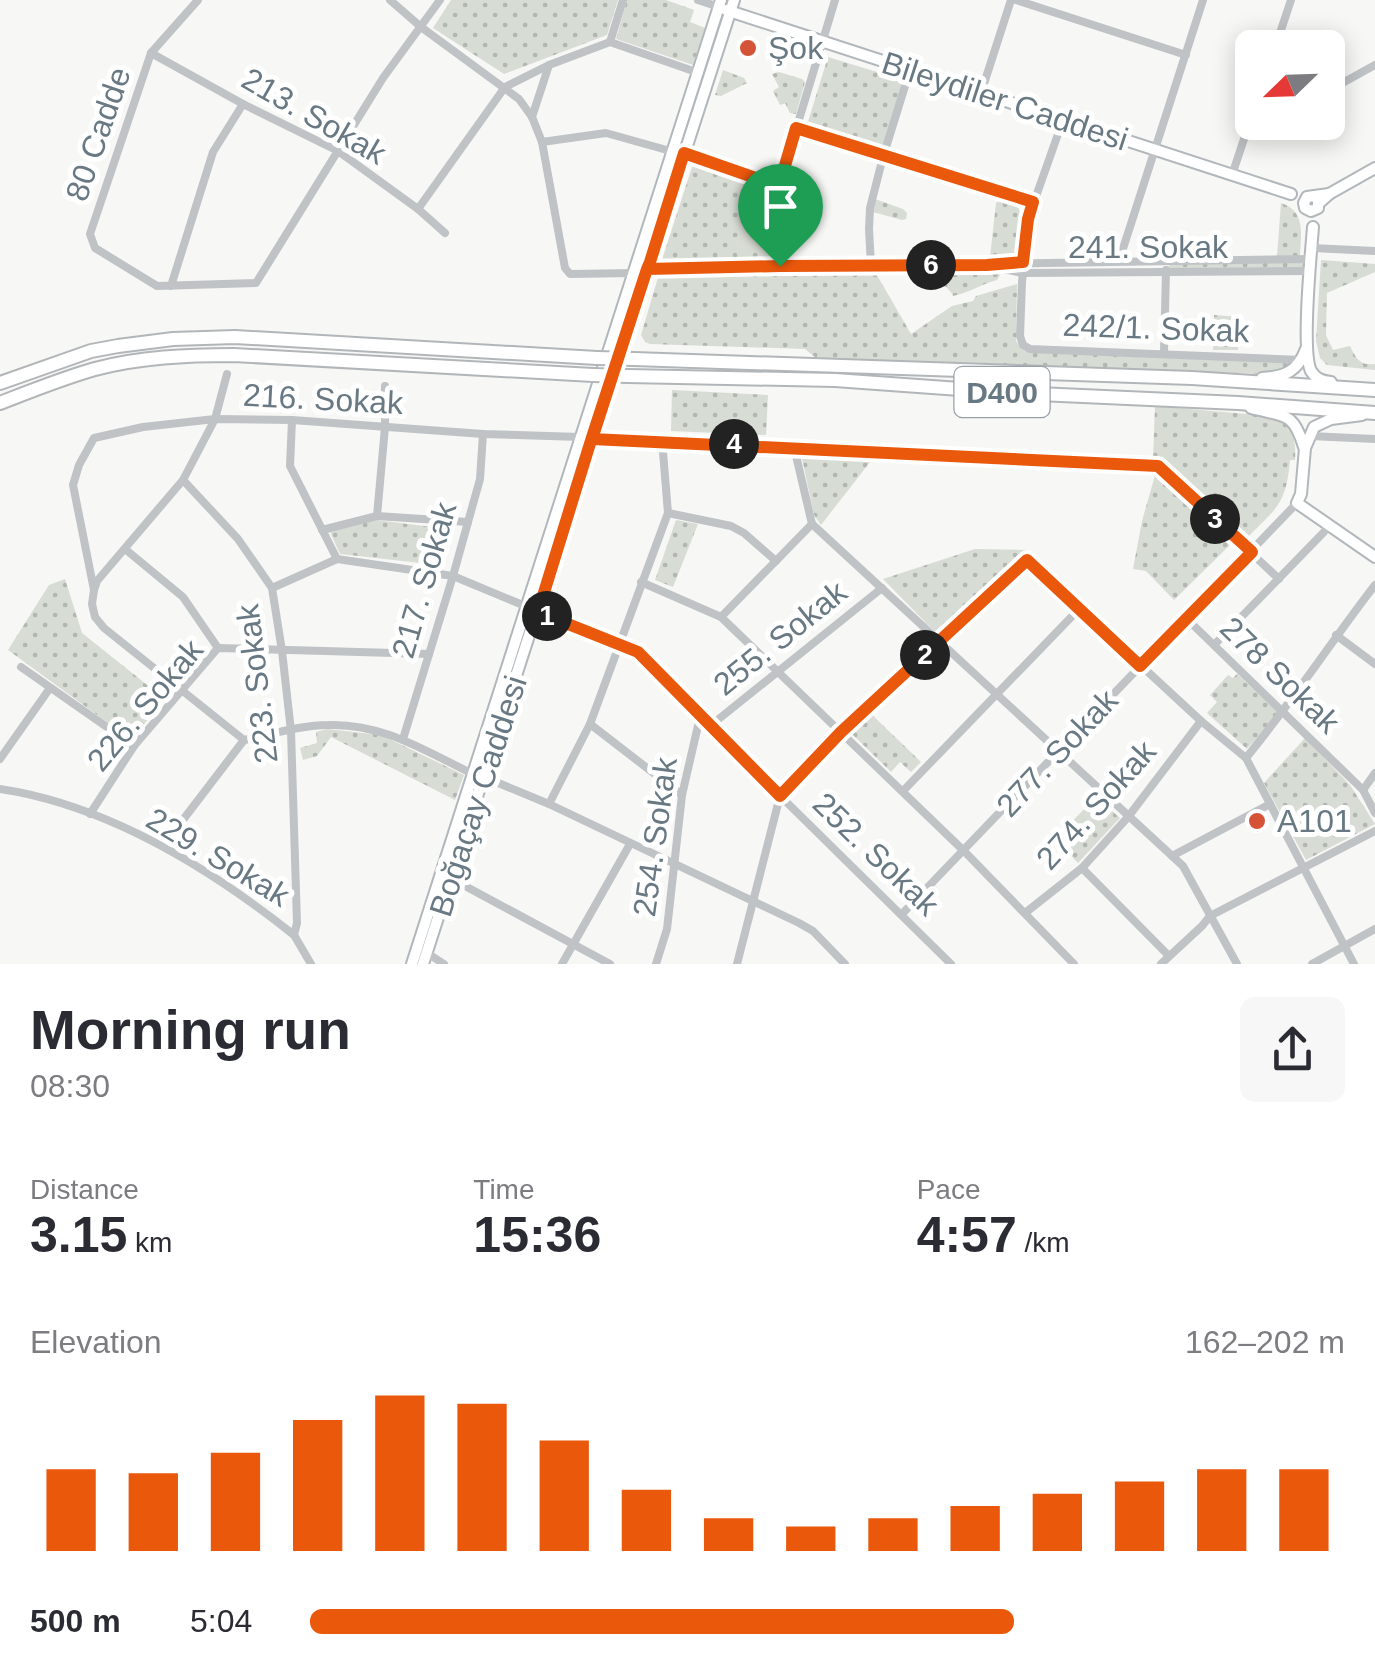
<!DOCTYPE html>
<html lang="en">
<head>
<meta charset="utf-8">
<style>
  :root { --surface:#fff; --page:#f7f7f7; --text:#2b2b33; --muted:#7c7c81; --accent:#ea580c }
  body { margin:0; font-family:Arial,sans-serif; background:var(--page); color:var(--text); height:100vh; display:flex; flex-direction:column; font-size:38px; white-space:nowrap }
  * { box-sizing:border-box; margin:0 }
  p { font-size:32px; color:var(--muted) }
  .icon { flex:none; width:55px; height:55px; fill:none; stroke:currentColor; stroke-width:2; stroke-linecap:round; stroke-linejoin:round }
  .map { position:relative; height:964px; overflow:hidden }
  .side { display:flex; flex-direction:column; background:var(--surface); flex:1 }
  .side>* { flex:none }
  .needle { width:65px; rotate:247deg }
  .tools { position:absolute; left:1235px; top:30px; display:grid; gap:20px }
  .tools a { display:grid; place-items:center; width:110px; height:110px; border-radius:15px; background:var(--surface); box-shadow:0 5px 25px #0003; font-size:50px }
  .pin { position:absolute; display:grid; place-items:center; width:85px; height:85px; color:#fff; margin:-102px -42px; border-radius:50% 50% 50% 0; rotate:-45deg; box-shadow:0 0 10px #0007 }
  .pin .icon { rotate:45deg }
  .km { position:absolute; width:50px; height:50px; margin:-25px; border-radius:50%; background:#222; color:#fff; font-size:28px; line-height:50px; text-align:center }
  .round { display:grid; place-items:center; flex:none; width:105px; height:105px; border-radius:15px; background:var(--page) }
  .head { display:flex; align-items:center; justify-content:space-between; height:170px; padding:0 30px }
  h1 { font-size:55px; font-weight:700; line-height:75px }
  .metrics { display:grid; grid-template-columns:repeat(3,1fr); gap:15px; height:170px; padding:10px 30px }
  .metrics div { display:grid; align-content:center }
  .metrics b { font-size:50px; font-weight:700 }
  .metrics small { font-size:28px; font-weight:400 }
  .metrics p { font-size:28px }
  .chart { height:280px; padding:20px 30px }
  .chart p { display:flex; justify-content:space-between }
  .chart svg { width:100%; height:180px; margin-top:10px; stroke:var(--accent); stroke-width:6 }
  ul { padding:0 30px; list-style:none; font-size:32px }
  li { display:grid; grid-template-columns:160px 120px 1fr; align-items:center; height:75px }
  li i { height:25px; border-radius:12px; background:var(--accent) }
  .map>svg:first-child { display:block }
  .grass { fill:url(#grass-dots) }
  .garden { fill:#d7dcd4 }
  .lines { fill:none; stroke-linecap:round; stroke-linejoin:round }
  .secondary-casing { stroke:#b1b7bb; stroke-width:14 }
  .highway-casing { stroke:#b2b6b9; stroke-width:16 }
  .street { stroke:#bfc3c6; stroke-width:8 }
  .secondary { stroke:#fff; stroke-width:10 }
  .highway { stroke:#fff; stroke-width:12 }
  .highway-bridge-casing { stroke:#b2b6b9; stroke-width:16; stroke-linecap:butt }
  .highway-bridge { stroke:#fff; stroke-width:12 }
  .route-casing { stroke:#fff; stroke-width:20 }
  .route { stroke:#ea580c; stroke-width:12 }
  .poi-dot { fill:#d55336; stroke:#fff; stroke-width:4 }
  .labels { text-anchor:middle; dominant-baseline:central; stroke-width:10; stroke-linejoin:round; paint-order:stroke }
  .shield { fill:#fff; stroke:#96a1a8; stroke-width:2.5 }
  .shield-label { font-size:30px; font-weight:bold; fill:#697983 }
  .poi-label { font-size:32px; fill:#697983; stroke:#fff; text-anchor:start }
  .street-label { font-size:32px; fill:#697983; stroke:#fff }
</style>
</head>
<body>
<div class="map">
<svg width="1375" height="964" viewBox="0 0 1375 964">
  <defs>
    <pattern id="grass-dots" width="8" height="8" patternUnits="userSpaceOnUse" patternTransform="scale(2.5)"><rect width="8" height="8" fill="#d7dcd4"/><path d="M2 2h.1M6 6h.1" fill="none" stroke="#b2b7b1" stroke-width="1.8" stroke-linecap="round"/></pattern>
  </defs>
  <rect width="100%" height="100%" fill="#f7f7f5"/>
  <g class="grass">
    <polygon points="451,0 618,0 607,35 504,74 433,28"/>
    <polygon points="627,0 666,0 694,10 690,22 705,28 693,65 616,39"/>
    <polygon points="828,57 903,80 881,153 809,128 807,125"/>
    <polygon points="723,70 744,78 747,83 721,96 715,95"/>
    <polygon points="779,72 802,79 805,82 796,114 790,113 785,103 780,105 773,91 779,87 772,74"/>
    <polygon points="694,161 769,187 773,191 774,259 769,263 660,266"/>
    <polygon points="875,199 903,209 907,213 906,219 902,220 873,212"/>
    <polygon points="1000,200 1018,206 1020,213 1015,255 1012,258 992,259 990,257 996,203"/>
    <path d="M1281,203C1306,211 1301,234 1300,256H1277Z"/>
    <path d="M1321,260L1375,264V272L1327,293L1326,335L1333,350L1350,346C1356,358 1359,366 1375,364V370L1327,365L1320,358L1316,341Z"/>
    <polygon points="1309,261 1308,269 1169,270 1169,263"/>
    <polygon points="874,270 911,334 952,306 973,301 976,296 1017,284 1016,341 1024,351 1293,362 1287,371 1269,374 991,367 816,358 805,349 650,344 645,342 641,335 659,274"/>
    <path d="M929,272H996L1000,275L997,280C981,284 969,293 953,296C948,284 934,283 929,272Z"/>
    <polygon points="1214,315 1239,317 1238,350 1213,350"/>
    <polygon points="672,390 768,395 766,435 671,431"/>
    <path d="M1155,406L1270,416L1286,420C1294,433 1296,445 1295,460H1290C1286,506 1276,508 1246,539H1244L1162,460L1153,459Z"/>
    <polygon points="807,456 874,457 821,525 814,515 802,458"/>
    <polygon points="1156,472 1231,544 1174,600 1146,571 1133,569 1142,521"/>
    <polygon points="376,520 440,528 429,564 340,554 330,532"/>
    <polygon points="676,520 698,524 673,587 655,580"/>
    <polygon points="975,549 1027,550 938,635 883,579"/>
    <polygon points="65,579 82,633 166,700 130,739 8,650 49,585"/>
    <polygon points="1237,674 1279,713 1247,749 1207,713 1217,702 1210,695 1228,675 1233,678"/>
    <polygon points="869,712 921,762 911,772 900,762 891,772 850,732"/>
    <polygon points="327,729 381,735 464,775 455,800 331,737 317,756 303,760 300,748 317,743 316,732"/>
    <polygon points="1305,738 1350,785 1375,824 1306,860 1264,783"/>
    <polygon points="1096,797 1120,818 1078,863 1055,839"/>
  </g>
  <polygon class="garden" points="761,230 768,247 739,259 732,243"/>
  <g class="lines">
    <g class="secondary-casing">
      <g id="secondary">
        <polyline points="726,10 1291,194"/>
        <polyline points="1329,194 1375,168"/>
        <polyline points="1315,196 1318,200 1318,208 1311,211 1305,208 1304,203 1307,197 1329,194 1319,203"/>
        <path d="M1313,227C1311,254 1301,351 1311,371C1316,379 1322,381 1331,382"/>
        <path d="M1262,378C1285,377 1298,371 1306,349"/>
        <path d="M1251,408C1285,417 1293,411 1304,447"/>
        <polyline points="1362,415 1331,419 1314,427 1305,448 1301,494 1297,503 1375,557"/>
        <polyline points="412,964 721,0"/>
        <polyline points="423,964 734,0"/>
      </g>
    </g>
    <g class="highway-casing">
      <g id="highway">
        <polyline points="634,359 1192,378 1375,390"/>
        <polyline points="628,376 835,380 1015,393 1238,403 1375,413"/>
        <polyline points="0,383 91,351 118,346 173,339 235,337 597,358"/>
        <path d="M0,403C31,391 63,378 95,369C140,357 187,355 234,355L593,375"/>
      </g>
    </g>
    <g class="street">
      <polyline points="198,0 151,53 90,234 95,248 157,286 256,283 383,78 440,0"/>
      <polyline points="390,0 421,27 519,99 532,117 542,142 606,133 674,152"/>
      <polyline points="698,0 719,7"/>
      <polyline points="1016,0 1186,55"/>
      <polyline points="610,42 699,73"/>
      <polyline points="610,42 623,0"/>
      <polyline points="1275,48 1291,0"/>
      <polyline points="151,53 243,104 338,151 418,209 445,233"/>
      <polyline points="1328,91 1375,65"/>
      <polyline points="981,93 1011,0"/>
      <polyline points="532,117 549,65"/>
      <polyline points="1063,120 1028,219 1022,282 1020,336 1023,345 1030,349 1302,360"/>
      <polyline points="796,128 1033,202"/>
      <polyline points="542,142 565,268 570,274 635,273"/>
      <polyline points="684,153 779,186"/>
      <polyline points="1232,175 1252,115"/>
      <polyline points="418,209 505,87 549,65 610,42"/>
      <polyline points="1312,248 1375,251"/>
      <polyline points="1119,261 1203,0"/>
      <polyline points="871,265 869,229 870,208 883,157 910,70"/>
      <polyline points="780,266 779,186 835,0"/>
      <polyline points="991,266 1022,273 1310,271"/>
      <polyline points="647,269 1311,259"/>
      <polyline points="171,286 213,152 243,104"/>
      <polyline points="1164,352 1166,270"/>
      <polyline points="227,374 215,419 183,480 238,539 272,588 282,651 291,731 297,923 294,935 311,964"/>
      <polyline points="292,420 290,466 337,559"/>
      <polyline points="1310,436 1375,439"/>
      <polyline points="591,439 1158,465 1279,579"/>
      <polyline points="668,513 731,526 744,533 776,561"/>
      <polyline points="377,516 385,427 385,386"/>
      <polyline points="812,524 1183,866 1237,964"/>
      <polyline points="322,530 377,516 468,522"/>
      <polyline points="125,549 183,597 218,648"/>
      <polyline points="641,582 721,617 964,851 1074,964"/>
      <polyline points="272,588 337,559 453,576 638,653 700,717 951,964"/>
      <polyline points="94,590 97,581 183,480"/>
      <polyline points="721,617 812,524 794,447"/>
      <polyline points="1187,619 1363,790 1375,813"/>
      <polyline points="1336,635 1375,664"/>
      <polyline points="1214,645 1324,532 1329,524"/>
      <polyline points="21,667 134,746"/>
      <polyline points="590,724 682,795"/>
      <polyline points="710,726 882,588"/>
      <polyline points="403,739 453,576 480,479 483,434"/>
      <polyline points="244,740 104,628 95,617 92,604 94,590 73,485 79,465 94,438 143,427 215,419 292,420 483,434 581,437"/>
      <path d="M1246,758C1292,702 1331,642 1375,585"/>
      <polyline points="0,759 50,688"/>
      <polyline points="484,777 549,804 799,923 813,931 845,964"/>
      <path d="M0,789C107,805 211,869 294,935"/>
      <polyline points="1363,790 1375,773"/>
      <polyline points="903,791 1080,608"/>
      <polyline points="549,804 590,724 668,513 662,440"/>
      <polyline points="90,814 134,746 218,648 429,654"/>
      <path d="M163,846L244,740C270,735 301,725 328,725C383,723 425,751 473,774"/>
      <polyline points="1172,856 1270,804"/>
      <polyline points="1082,868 1169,956"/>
      <polyline points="452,879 610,964"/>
      <polyline points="1025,913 1082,868 1128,817 1201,721"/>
      <polyline points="902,914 1297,503"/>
      <polyline points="427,953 444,964"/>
      <polyline points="562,964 630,844"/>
      <polyline points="656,964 667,929 682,795 700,717"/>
      <polyline points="737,964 780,796 841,732 1027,560 1201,721 1246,758 1354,964"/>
      <polyline points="1161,964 1202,926 1210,916 1375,831"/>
      <polyline points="1312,964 1375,929"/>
    </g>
    <use href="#secondary" class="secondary"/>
    <use href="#highway" class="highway"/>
    <g class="highway-bridge-casing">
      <g id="highway-bridge">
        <polyline points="597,358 634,359"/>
        <polyline points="593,375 628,376"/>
      </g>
    </g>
    <use href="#highway-bridge" class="highway-bridge"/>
  </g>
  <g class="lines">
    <g class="route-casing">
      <polyline id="route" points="780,266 647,269 594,431 588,450 538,612 638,652 780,796 841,732 1027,560 1140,666 1252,552 1158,466 592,439 647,269 650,262 684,153 779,186 796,128 1033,202 1028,219 1023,262 987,265 780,266"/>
    </g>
    <use href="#route" class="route"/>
  </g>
  <g class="poi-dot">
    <circle cx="748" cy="48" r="10"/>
    <circle cx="1257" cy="821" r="10"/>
  </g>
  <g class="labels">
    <rect class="shield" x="954.5" y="367" width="95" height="50" rx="8"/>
    <g class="shield-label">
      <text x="1002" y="392">D400</text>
    </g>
    <g class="poi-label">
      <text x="768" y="48">Şok</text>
      <text x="1277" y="821">A101</text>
    </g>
    <g class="street-label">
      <text transform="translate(1005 101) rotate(18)">Bileydiler Caddesi</text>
      <text transform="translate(314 116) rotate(30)">213. Sokak</text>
      <text transform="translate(98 134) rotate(-71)">80 Cadde</text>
      <text x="1148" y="247">241. Sokak</text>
      <text transform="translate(1156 328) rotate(2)">242/1. Sokak</text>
      <text transform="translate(323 399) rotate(3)">216. Sokak</text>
      <text transform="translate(424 580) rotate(-74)">217. Sokak</text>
      <text transform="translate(780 638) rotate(-39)">255. Sokak</text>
      <text transform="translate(1280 675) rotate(44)">278 Sokak</text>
      <text transform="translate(257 684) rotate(-97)">223. Sokak</text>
      <text transform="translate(145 705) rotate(-50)">226. Sokak</text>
      <text transform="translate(1057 753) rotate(-47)">277. Sokak</text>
      <text transform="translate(478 796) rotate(-72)">Boğaçay Caddesi</text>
      <text transform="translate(1096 805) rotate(-48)">274. Sokak</text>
      <text transform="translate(655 837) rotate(-82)">254. Sokak</text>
      <text transform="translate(876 854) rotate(44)">252. Sokak</text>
      <text transform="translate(218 857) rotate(31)">229. Sokak</text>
    </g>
  </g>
</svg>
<div class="tools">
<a><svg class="needle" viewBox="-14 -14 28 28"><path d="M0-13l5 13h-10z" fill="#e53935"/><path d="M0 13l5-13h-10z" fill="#7c7c81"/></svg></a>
</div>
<div class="pin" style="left:780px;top:266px;background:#1e9e55"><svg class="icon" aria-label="arrive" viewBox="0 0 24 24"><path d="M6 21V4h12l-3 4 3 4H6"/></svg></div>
<b class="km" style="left:547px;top:616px">1</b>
<b class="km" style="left:925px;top:655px">2</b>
<b class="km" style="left:1215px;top:519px">3</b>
<b class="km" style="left:734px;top:444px">4</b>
<b class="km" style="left:931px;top:265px">6</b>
</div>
<section class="side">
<div class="head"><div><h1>Morning run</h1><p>08:30</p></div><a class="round"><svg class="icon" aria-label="share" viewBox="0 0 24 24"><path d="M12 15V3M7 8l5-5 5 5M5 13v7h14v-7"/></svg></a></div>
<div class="metrics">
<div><p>Distance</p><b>3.15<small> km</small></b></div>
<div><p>Time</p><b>15:36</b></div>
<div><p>Pace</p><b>4:57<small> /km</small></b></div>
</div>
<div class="chart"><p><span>Elevation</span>162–202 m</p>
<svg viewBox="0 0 160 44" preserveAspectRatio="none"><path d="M5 44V24M15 44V25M25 44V20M35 44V12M45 44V6M55 44V8M65 44V17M75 44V29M85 44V36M95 44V38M105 44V36M115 44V33M125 44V30M135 44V27M145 44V24M155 44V24"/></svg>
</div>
<ul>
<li><b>500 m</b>5:04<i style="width:68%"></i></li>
</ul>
</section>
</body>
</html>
